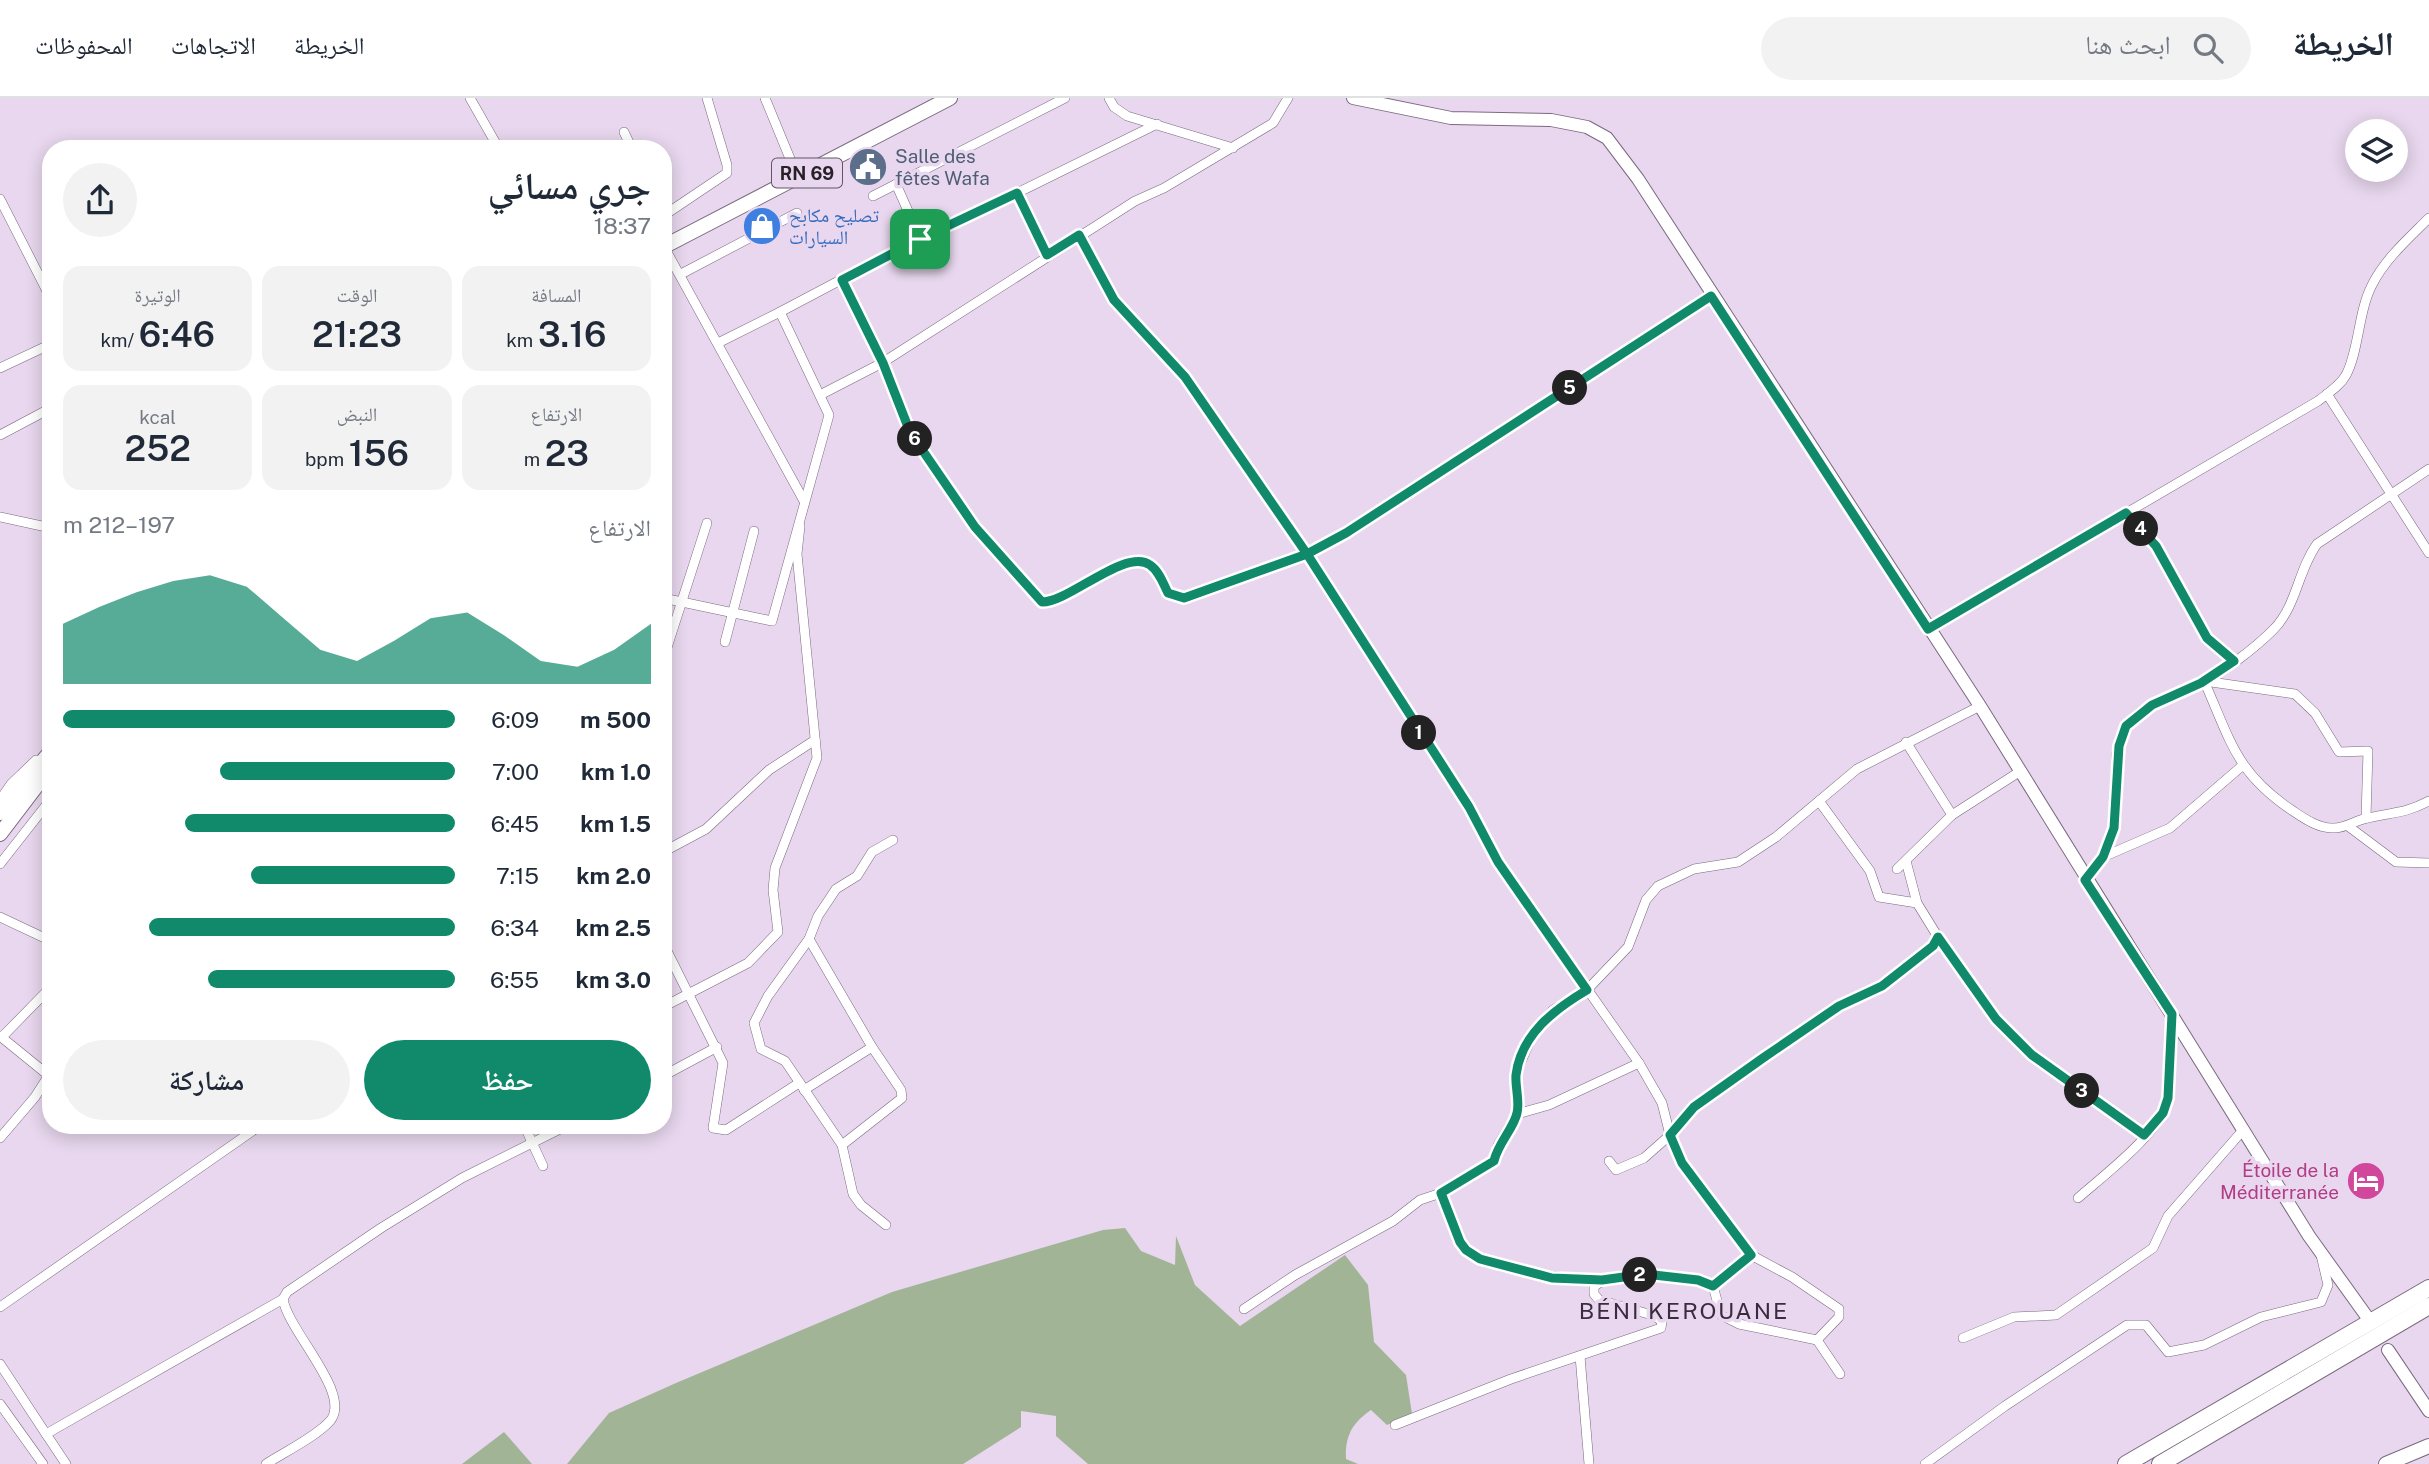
<!DOCTYPE html>
<html lang="ar">
<head>
<meta charset="utf-8">
<style>
  :root { --surface:#fff; --page:#f2f2f3; --text:#1f2937; --muted:#747a83; --line:#e0e1e3; --accent:#118a6c }
  body { margin:0; font-family:"Public Sans","Noto Naskh Arabic",sans-serif; background:var(--page); color:var(--text); direction:rtl; height:100vh; display:flex; flex-direction:column; font-size:26px; white-space:nowrap }
  * { box-sizing:border-box; margin:0 }
  p { font-size:23px; color:var(--muted) }
  .icon { flex:none; width:38px; height:38px; fill:none; stroke:currentColor; stroke-width:2; stroke-linecap:round; stroke-linejoin:round }
  .map { position:relative; flex:1; overflow:hidden; direction:ltr }
  .sheet { position:absolute; left:42px; top:42px; width:630px; height:994px; display:flex; flex-direction:column; background:var(--surface); border-radius:28px; box-shadow:0 4px 18px #0003; direction:rtl }
  .sheet>* { flex:none }
  .buttons { position:absolute; left:2345px; top:21px; display:grid; gap:14px }
  .buttons a { display:grid; place-items:center; width:63px; height:63px; border-radius:50%; background:var(--surface); box-shadow:0 4px 18px #0003; font-size:35px }
  .pin { position:absolute; display:grid; place-items:center; width:60px; height:60px; color:#fff; margin:-30px; border-radius:14px; box-shadow:0 4px 10px #0006 }
  .km { position:absolute; width:35px; height:35px; margin:-18px; border-radius:50%; background:#222; color:#fff; font-size:19px; line-height:35px; text-align:center }
  .round { display:grid; place-items:center; flex:none; width:74px; height:74px; border-radius:37px; background:var(--page) }
  .headline { display:flex; align-items:center; justify-content:space-between; height:119px; padding:0 21px }
  h1 { font-size:38px; font-weight:600; line-height:52px }
  .stats { display:grid; grid-template-columns:repeat(3,1fr); gap:10px; height:119px; padding:7px 21px }
  .stats div { display:grid; align-content:center; border-radius:18px; background:var(--page); text-align:center }
  .stats b { font-size:35px; font-weight:600 }
  .stats small { font-size:19px; font-weight:400 }
  .stats p { font-size:19px }
  .chart { height:196px; padding:14px 21px }
  .chart p { display:flex; justify-content:space-between }
  .chart svg { width:100%; height:126px; margin-top:7px; fill:var(--accent); opacity:.7 }
  .primary-button { display:flex; gap:14px; margin-top:auto; padding:14px 21px }
  .primary-button a { flex:1; height:80px; border-radius:42px; background:var(--accent); color:#fff; font-size:28px; font-weight:600; line-height:80px; text-align:center }
  .primary-button a+a { background:var(--page); color:var(--text) }
  ul { padding:0 21px; list-style:none; font-size:23px }
  li { display:grid; grid-template-columns:112px 84px 1fr; align-items:center; height:52px }
  li i { height:18px; border-radius:9px; background:var(--accent) }
  header { display:flex; align-items:center; gap:42px; box-sizing:border-box; height:98px; padding:0 35px; background:var(--surface); border-bottom:2px solid var(--line) }
  header strong { font-size:33px }
  nav { display:flex; gap:38px; margin-inline-start:auto; font-size:24px }
  .search { width:490px; height:63px; background:var(--page); display:flex; align-items:center; gap:18px; box-sizing:border-box; padding:0 24px; border-radius:38px; color:var(--muted); font-size:26px }
  .map>svg:first-child { display:block }
  .green { fill:#a1b596 }
  .lines { fill:none; stroke-linecap:round; stroke-linejoin:round }
  .minor-casing { stroke:#796a7e; stroke-width:10 }
  .secondary-casing { stroke:#796a7e; stroke-width:14 }
  .primary-casing { stroke:#796a7e; stroke-width:16 }
  .motorway-casing { stroke:#796a7e; stroke-width:18 }
  .minor { stroke:#fff; stroke-width:9 }
  .secondary { stroke:#fff; stroke-width:12 }
  .primary { stroke:#fff; stroke-width:14 }
  .motorway { stroke:#fff; stroke-width:16 }
  .route-casing { stroke:#fff; stroke-width:14 }
  .route { stroke:#118a6c; stroke-width:9 }
  .labels { text-anchor:middle; dominant-baseline:central; stroke-width:7; stroke-linejoin:round; paint-order:stroke }
  .shield { fill:#e8d7ee; stroke:#615764; stroke-width:2 }
  .shield-label { font-size:18px; font-weight:bold; fill:#272029 }
  .service-label { font-size:19px; fill:#4e5e75; stroke:#e8d7ee; text-anchor:start }
  .shop-label { font-size:19px; fill:#366cbe; stroke:#e8d7ee; text-anchor:start }
  .hotel-label { font-size:19px; fill:#b23c85; stroke:#e8d7ee; text-anchor:end }
  .quarter-label { font-size:23px; letter-spacing:2px; fill:#3a2c3e; stroke:#e8d7ee }
</style>
</head>
<body>
<header>
<strong>الخريطة</strong>
<div class="search"><svg class="icon" aria-label="search" viewBox="0 0 24 24"><circle cx="10" cy="10" r="6"/><path d="M15 15l6 6"/></svg>ابحث هنا</div>
<nav><a>الخريطة</a><a>الاتجاهات</a><a>المحفوظات</a></nav>
</header>
<div class="map">
<svg width="2429" height="1366" viewBox="0 0 2429 1366">
  <rect width="100%" height="100%" fill="#e8d7ee"/>
  <g class="green">
    <path d="M1125,1130L1141,1153L1175,1167L1176,1138L1195,1187L1240,1228L1345,1157L1368,1187L1374,1244L1406,1277L1412,1316L1387,1327L1371,1312C1352,1325 1345,1338 1346,1361L1358,1366H1088L1056,1338V1318L1021,1313V1329L963,1366H567L609,1315L676,1285L892,1194L1103,1132Z"/>
    <polygon points="504,1334 532,1366 462,1366"/>
  </g>
  <g class="lines">
    <g class="minor-casing">
      <g id="minor">
        <polyline points="470,0 499,51"/>
        <polyline points="765,0 798,80"/>
        <polyline points="1109,0 1114,9 1127,18 1233,50"/>
        <polyline points="624,34 632,51"/>
        <polyline points="418,48 418,51"/>
        <polyline points="873,98 1065,0"/>
        <polyline points="0,101 51,201"/>
        <polyline points="663,118 727,75 727,67 707,0"/>
        <polyline points="1079,137 1114,202 1185,279 1307,456 1469,709 1498,764 1639,965 1662,1005 1671,1041 1682,1065 1751,1157 1792,1179 1839,1211 1839,1219 1817,1242"/>
        <polyline points="920,140 1017,95"/>
        <polyline points="663,147 804,403"/>
        <polyline points="1047,157 1017,95 1157,26"/>
        <polyline points="681,176 797,115"/>
        <polyline points="842,182 882,265 1135,103 1164,90 1273,25 1288,0"/>
        <polyline points="718,245 780,214"/>
        <polyline points="0,270 51,246"/>
        <polyline points="2327,296 2429,455"/>
        <path d="M820,297L882,265L910,334L975,429L1043,504C1068,505 1125,449 1150,467C1159,473 1163,486 1168,495L1184,500L1307,456L1346,435L1711,198"/>
        <polyline points="0,337 51,310"/>
        <polyline points="2126,415 2156,448 2207,540 2234,563"/>
        <polyline points="0,419 51,430"/>
        <polyline points="663,421 667,407"/>
        <polyline points="663,500 772,523 829,317 780,214 920,140 896,86"/>
        <path d="M1928,531L2318,303C2328,295 2340,288 2346,277C2359,253 2358,214 2372,187C2385,161 2408,141 2429,120"/>
        <polyline points="725,544 754,433"/>
        <polyline points="663,562 707,425"/>
        <path d="M2204,583C2231,643 2235,674 2293,713C2305,721 2318,730 2332,730C2346,731 2355,722 2368,720C2393,714 2404,716 2429,703"/>
        <polyline points="2204,583 2295,596 2315,615 2339,654 2368,653 2366,720"/>
        <polyline points="1906,644 1952,717"/>
        <polyline points="0,702 11,686 36,662"/>
        <polyline points="2348,728 2396,764 2429,765"/>
        <polyline points="663,754 706,731 769,672 815,642"/>
        <polyline points="2103,759 2170,730 2242,668"/>
        <polyline points="1906,763 1917,805"/>
        <polyline points="0,766 51,701"/>
        <polyline points="1897,771 1952,717 2019,674"/>
        <path d="M2085,782C2098,766 2108,751 2114,731C2123,699 2106,654 2127,627C2144,604 2177,597 2201,585C2226,572 2254,551 2274,531C2297,507 2298,472 2317,446L2429,371"/>
        <polyline points="0,819 51,843"/>
        <polyline points="1938,839 1996,921 2032,957 2144,1037"/>
        <polyline points="809,841 872,949 901,992 902,1000 842,1047"/>
        <polyline points="663,845 723,965 713,1030 726,1032 799,985"/>
        <polyline points="663,909 748,865 778,834 773,792 775,770 817,660 797,456 800,428"/>
        <polyline points="0,938 48,977"/>
        <polyline points="2,939 51,889"/>
        <polyline points="663,978 717,949"/>
        <polyline points="804,992 872,949"/>
        <polyline points="1517,1016 1549,1007 1639,965"/>
        <polyline points="524,1027 543,1068"/>
        <polyline points="0,1040 35,999 51,974"/>
        <polyline points="1609,1063 1616,1072 1644,1060 1670,1037 1694,1009 1763,959 1839,908 1882,888 1933,848 1938,839 1917,805 1879,799 1870,773 1819,703"/>
        <path d="M1441,1095C1450,1112 1453,1137 1465,1150C1486,1174 1570,1181 1602,1182"/>
        <path d="M2078,1100C2104,1077 2163,1033 2168,1000C2173,973 2170,944 2171,918"/>
        <polyline points="886,1127 861,1107 853,1096 842,1047 785,963 761,951 754,925 768,898 809,841 818,818 836,791 857,778 872,754 893,742"/>
        <polyline points="1713,1188 1751,1157"/>
        <polyline points="0,1209 261,1027"/>
        <polyline points="1244,1211 1295,1177 1393,1123 1420,1102 1441,1095 1494,1063 1498,1047 1517,1016 1516,975 1533,936 1553,912 1587,892 1628,849 1646,802 1658,788 1694,771 1738,764 1776,739 1857,671 1980,608"/>
        <polyline points="1963,1240 2014,1219 2056,1217 2153,1150 2168,1118 2244,1031"/>
        <polyline points="1580,1258 1589,1366"/>
        <polyline points="0,1266 46,1336 283,1201"/>
        <polyline points="0,1306 43,1366"/>
        <path d="M1395,1327L1511,1281L1661,1230L1662,1223L1652,1217L1599,1202L1594,1196V1189C1617,1167 1686,1178 1713,1188L1721,1217L1739,1226L1817,1242L1840,1276"/>
        <polyline points="46,1336 66,1366"/>
        <path d="M266,1366C283,1355 317,1338 330,1323C353,1296 288,1233 283,1201L287,1194L381,1130L462,1080L568,1027"/>
        <polyline points="1925,1366 2005,1308 2127,1227 2146,1227 2168,1254 2204,1247 2261,1219 2321,1204 2328,1187 2321,1157"/>
      </g>
    </g>
    <g class="secondary-casing">
      <g id="secondary">
        <polyline points="1353,0 1451,20 1551,22 1587,29 1607,40 1638,81 1980,608 2309,1138 2370,1223"/>
        <polyline points="2388,1252 2429,1313"/>
      </g>
    </g>
    <g class="primary-casing">
      <g id="primary">
        <polyline points="663,149 950,0"/>
        <polyline points="0,715 51,653"/>
        <polyline points="0,736 51,669"/>
        <polyline points="2386,1366 2429,1348"/>
      </g>
    </g>
    <g class="motorway-casing">
      <g id="motorway">
        <polyline points="2126,1366 2429,1190"/>
        <polyline points="2160,1366 2429,1208"/>
      </g>
    </g>
    <use href="#minor" class="minor"/>
    <use href="#secondary" class="secondary"/>
    <use href="#primary" class="primary"/>
    <use href="#motorway" class="motorway"/>
  </g>
  <g class="lines">
    <g class="route-casing">
      <path id="route" d="M920,141L1017,95L1047,157L1079,137L1114,202L1185,279L1307,456L1469,709L1498,764L1587,892C1555,911 1521,936 1516,977C1515,989 1520,1003 1517,1015C1514,1030 1498,1045 1494,1063L1441,1095L1460,1144L1466,1152L1480,1161L1552,1180L1602,1182L1645,1176L1698,1182L1713,1188L1751,1157L1682,1065L1670,1037L1694,1009L1763,960L1839,908L1882,888L1933,848L1938,839L1996,921L2032,957L2144,1037L2163,1015L2168,1000L2172,916L2085,782L2103,759L2114,730L2119,648L2126,628L2152,607L2201,585L2234,563L2207,540L2156,448L2126,415L1928,531L1711,198L1346,435L1307,456L1184,500L1168,495C1163,485 1159,473 1150,467C1126,449 1068,505 1042,504L975,429L910,334L883,265L842,182L920,141"/>
    </g>
    <use href="#route" class="route"/>
  </g>
  <defs>
    <g id="civic-disc" transform="scale(2.0125)"><circle r="9.5" fill="#5c6f8a" stroke="#e8d7ee"/><path d="M-.6-6.5H3V-4.5H.6V-3L4-1V1h2V6H-6V1h2V-1L-.6-3ZM-1.2 2.5V6h2.4V2.5Z" fill="#fff"/></g>
    <g id="shop-disc" transform="scale(2.0125)"><circle r="9.5" fill="#3f7fe0" stroke="#e8d7ee"/><path d="M-5-2.5h2.3a2.7 3.5 0 0 1 5.4 0H5L5.5 6h-11ZM-1.5-2.5h3a1.5 2.3 0 0 0-3 0Z" fill="#fff"/></g>
    <g id="hotel-disc" transform="scale(2.0125)"><circle r="9.5" fill="#d1479c" stroke="#e8d7ee"/><path d="M-6-4.5h1.5V1H6V5H4.5V3h-9V5H-6ZM-4 0a1.8 1.8 0 1 1 3.6 0ZM.5 0V-2.5h3Q6-2.5 6 0Z" fill="#fff"/></g>
  </defs>
  <g fill-rule="evenodd">
    <use href="#civic-disc" x="868" y="69"/>
    <use href="#shop-disc" x="762" y="128"/>
    <use href="#hotel-disc" x="2366" y="1083"/>
  </g>
  <g class="labels">
    <rect class="shield" x="772" y="60.5" width="70" height="29" rx="5"/>
    <g class="shield-label">
      <text x="807" y="75">RN 69</text>
    </g>
    <g class="service-label">
      <text x="895" y="58">Salle des<tspan x="895" dy="22">fêtes Wafa</tspan></text>
    </g>
    <g class="shop-label">
      <text x="789" y="117">تصليح مكابح<tspan x="789" dy="22">السيارات</tspan></text>
    </g>
    <g class="hotel-label">
      <text x="2339" y="1072">Étoile de la<tspan x="2339" dy="22">Méditerranée</tspan></text>
    </g>
    <g class="quarter-label">
      <text x="1684" y="1212">BÉNI KEROUANE</text>
    </g>
  </g>
</svg>
<div class="buttons">
<a><svg class="icon" aria-label="layers" viewBox="0 0 24 24"><path d="M12 4l9 5-9 5-9-5zM3 14l9 5 9-5"/></svg></a>
</div>
<div class="pin" style="left:920px;top:141px;background:#1e9e55"><svg class="icon" aria-label="arrive" viewBox="0 0 24 24"><path d="M6 21V4h12l-3 4 3 4H6"/></svg></div>
<b class="km" style="left:1419px;top:635px">1</b>
<b class="km" style="left:1640px;top:1177px">2</b>
<b class="km" style="left:2082px;top:993px">3</b>
<b class="km" style="left:2141px;top:431px">4</b>
<b class="km" style="left:1570px;top:290px">5</b>
<b class="km" style="left:915px;top:341px">6</b>
<section class="sheet">
<div class="headline"><div><h1>جري مسائي</h1><p>18:37</p></div><a class="round"><svg class="icon" aria-label="share" viewBox="0 0 24 24"><path d="M12 15V3M7 8l5-5 5 5M5 13v7h14v-7"/></svg></a></div>
<div class="stats">
<div><p>المسافة</p><b>3.16<small> km</small></b></div>
<div><p>الوقت</p><b>21:23</b></div>
<div><p>الوتيرة</p><b>6:46<small> /km</small></b></div>
</div>
<div class="stats">
<div><p>الارتفاع</p><b>23<small> m</small></b></div>
<div><p>النبض</p><b>156<small> bpm</small></b></div>
<div><p>kcal</p><b>252</b></div>
</div>
<div class="chart"><p><span>الارتفاع</span>197–212 m</p>
<svg viewBox="0 0 160 44" preserveAspectRatio="none"><path d="M0 44V23L10 17L20 12L30 8L40 6L50 10L60 21L70 32L80 36L90 29L100 21L110 19L120 27L130 36L140 38L150 32L160 23V44z"/></svg>
</div>
<ul>
<li><b>500 m</b>6:09<i style="width:100%"></i></li>
<li><b>1.0 km</b>7:00<i style="width:60%"></i></li>
<li><b>1.5 km</b>6:45<i style="width:69%"></i></li>
<li><b>2.0 km</b>7:15<i style="width:52%"></i></li>
<li><b>2.5 km</b>6:34<i style="width:78%"></i></li>
<li><b>3.0 km</b>6:55<i style="width:63%"></i></li>
</ul>
<div class="primary-button"><a>حفظ</a><a>مشاركة</a></div>
</section>
</div>
</body>
</html>
